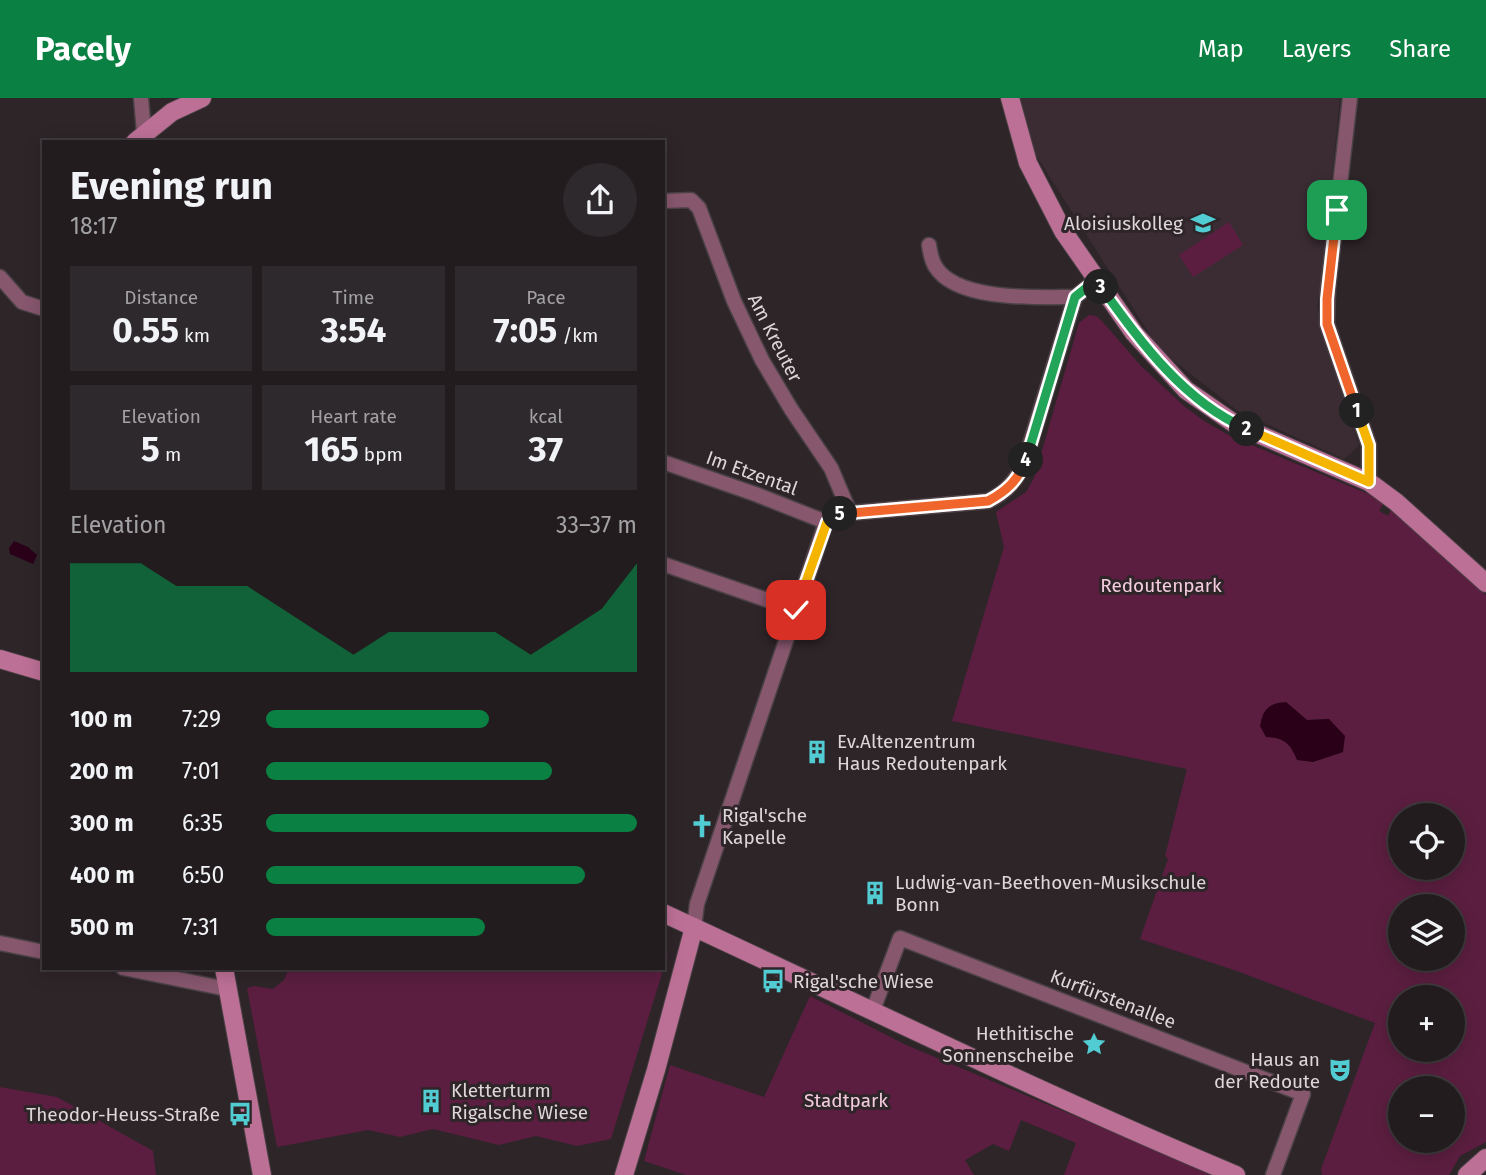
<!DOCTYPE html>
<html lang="en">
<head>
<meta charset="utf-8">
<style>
  :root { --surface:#221c1f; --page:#2e292c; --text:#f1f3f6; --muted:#a2a1a4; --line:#3f3a3d; --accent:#0b8043 }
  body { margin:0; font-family:"Fira Sans",sans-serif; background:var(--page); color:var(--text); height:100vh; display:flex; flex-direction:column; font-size:26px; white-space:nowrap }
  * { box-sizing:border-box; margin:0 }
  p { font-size:23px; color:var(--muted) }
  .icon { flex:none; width:38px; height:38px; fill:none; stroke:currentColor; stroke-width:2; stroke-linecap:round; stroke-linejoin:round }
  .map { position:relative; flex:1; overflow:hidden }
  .sheet { position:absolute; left:42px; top:42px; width:623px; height:830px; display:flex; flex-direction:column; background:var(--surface); border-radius:0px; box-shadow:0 4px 18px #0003,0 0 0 2px var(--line) }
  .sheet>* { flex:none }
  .controls { position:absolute; left:1388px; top:705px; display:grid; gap:14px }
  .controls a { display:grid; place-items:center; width:77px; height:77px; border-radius:50%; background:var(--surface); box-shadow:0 4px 18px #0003,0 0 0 2px var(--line); font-size:35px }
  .pin { position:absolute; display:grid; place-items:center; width:60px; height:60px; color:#fff; margin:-30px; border-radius:14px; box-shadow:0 4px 10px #0006 }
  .km { position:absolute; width:35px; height:35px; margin:-18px; border-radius:50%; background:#222; color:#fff; font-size:19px; line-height:35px; text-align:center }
  .round { display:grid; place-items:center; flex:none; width:74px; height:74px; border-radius:37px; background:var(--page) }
  .headline { display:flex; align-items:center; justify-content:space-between; height:119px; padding:0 28px }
  h1 { font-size:38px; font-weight:700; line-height:52px }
  .stats { display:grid; grid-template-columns:repeat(3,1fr); gap:10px; height:119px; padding:7px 28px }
  .stats div { display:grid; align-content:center; border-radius:0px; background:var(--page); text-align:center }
  .stats b { font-size:35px; font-weight:700 }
  .stats small { font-size:19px; font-weight:400 }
  .stats p { font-size:19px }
  .chart { height:196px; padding:14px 28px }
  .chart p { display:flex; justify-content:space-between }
  .chart svg { width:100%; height:126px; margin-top:7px; fill:var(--accent); opacity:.7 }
  ul { padding:0 28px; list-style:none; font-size:23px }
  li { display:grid; grid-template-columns:112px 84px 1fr; align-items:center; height:52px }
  li i { height:18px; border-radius:9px; background:var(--accent) }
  header { display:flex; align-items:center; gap:42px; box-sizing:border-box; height:98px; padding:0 35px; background:var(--accent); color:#fff }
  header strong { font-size:33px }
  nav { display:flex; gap:38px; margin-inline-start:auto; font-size:24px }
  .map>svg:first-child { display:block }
  .built { fill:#3b2c33 }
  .green { fill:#5c1e40; fill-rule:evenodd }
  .water { fill:#2a0018 }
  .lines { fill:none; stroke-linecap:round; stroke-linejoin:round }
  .street-casing { stroke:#4a4145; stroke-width:17 }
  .secondary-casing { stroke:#4a4145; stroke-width:20 }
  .street { stroke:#87576e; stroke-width:14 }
  .secondary { stroke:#bd7096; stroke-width:18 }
  .split-1-casing { stroke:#fff; stroke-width:14 }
  .split-2-casing { stroke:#fff; stroke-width:14 }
  .split-3-casing { stroke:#fff; stroke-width:14 }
  .split-4-casing { stroke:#fff; stroke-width:14 }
  .split-5-casing { stroke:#fff; stroke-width:14 }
  .split-6-casing { stroke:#fff; stroke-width:14 }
  .split-1 { stroke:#f0652b; stroke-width:9 }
  .split-2 { stroke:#f5b400; stroke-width:9 }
  .split-3 { stroke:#22a559; stroke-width:9 }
  .split-4 { stroke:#22a559; stroke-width:9 }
  .split-5 { stroke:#f0652b; stroke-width:9 }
  .split-6 { stroke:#f5b400; stroke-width:9 }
  .labels { text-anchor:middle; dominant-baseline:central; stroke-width:6; stroke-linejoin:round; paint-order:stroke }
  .poi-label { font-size:19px; fill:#ded7da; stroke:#2e2529; text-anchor:start }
  .street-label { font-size:19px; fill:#ded7da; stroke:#2e2529 }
  .park-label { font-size:19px; fill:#f4ccde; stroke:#2e2529 }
</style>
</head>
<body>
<header>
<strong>Pacely</strong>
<nav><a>Map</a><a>Layers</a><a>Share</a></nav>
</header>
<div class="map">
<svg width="1486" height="1077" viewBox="0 0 1486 1077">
  <rect width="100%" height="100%" fill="#2e2529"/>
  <polygon class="built" points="1019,0 1340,0 1320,196 1317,209 1359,348 1344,361 1238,313 1159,251 1034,54"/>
  <g class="green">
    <polygon points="1229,124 1243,147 1193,179 1179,157"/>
    <path d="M1089,217L1096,218L1101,222L1141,268L1184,308L1204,323L1230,338L1385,403L1379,413L1388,418L1393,407L1414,433L1486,497V1044L1460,1058L1449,1077H1322L1321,1071L1375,925L1237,873L1140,841L1168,761L1165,758L1187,671L952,623L1004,449L996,414L1026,394L1034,380L1079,225ZM1286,604L1307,622L1329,621L1343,654L1313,664L1297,661L1292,649L1282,640ZM1400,718H1452V770H1400ZM1400,808H1452V861H1400ZM1400,900H1452V952H1400ZM1400,990H1452V1043H1400Z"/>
    <polygon points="663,853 668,856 611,1041 577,1048 536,1038 499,1047 433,1031 400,1039 368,1032 277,1049 247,890 254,888 273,891 284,882 289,870 663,870"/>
    <polygon points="810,898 906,947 1215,1077 1064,1077 1076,1045 1021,1022 1009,1053 993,1046 965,1062 974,1077 686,1077 644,1063 670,967 764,999"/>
    <polygon points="0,989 57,999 153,1053 156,1077 0,1077"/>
  </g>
  <g class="water">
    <polygon points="14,443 28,449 37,457 33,466 10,456 9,450"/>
    <path d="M1286,604L1307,622L1329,621L1345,638L1343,654L1313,664L1297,662C1290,645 1284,640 1266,639L1260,628C1263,611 1269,605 1286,604Z"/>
  </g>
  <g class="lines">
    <g class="street-casing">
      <g id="street">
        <polyline points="141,0 144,35"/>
        <polyline points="1350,0 1328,191 1327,226 1369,347 1369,384"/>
        <polyline points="663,103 691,102 699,110 734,203 762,262 791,311 831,370 850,415"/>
        <path d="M929,147C930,154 931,161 935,168C956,204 1039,199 1075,199"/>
        <polyline points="0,179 22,204 44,211"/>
        <polyline points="663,364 755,396 826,424"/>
        <polyline points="663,466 796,512"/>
        <path d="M694,829L697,806L826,424L837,417L850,415L988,403C1006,394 1015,384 1024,366L1075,199L1096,182"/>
        <polyline points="0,845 44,854"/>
        <polyline points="123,870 227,891"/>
        <polyline points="873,912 900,840 1303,996 1273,1077"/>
      </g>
    </g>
    <g class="secondary-casing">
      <g id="secondary">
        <polyline points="1010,0 1028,65 1063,133 1134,235 1186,292 1235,326 1369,384 1396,404 1486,485"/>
        <polyline points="135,44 172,14 202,0"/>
        <polyline points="0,561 44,574"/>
        <path d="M663,815C854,903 1042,996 1236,1077"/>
        <polyline points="224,870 262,1077"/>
        <polyline points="624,1077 656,972 694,829"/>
        <polyline points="1467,1077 1486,1060"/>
      </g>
    </g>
    <use href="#street" class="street"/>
    <use href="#secondary" class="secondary"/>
  </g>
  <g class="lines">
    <g class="split-1-casing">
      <polyline id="split-1" points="1337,112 1327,201 1327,226 1357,313"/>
    </g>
    <g class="split-2-casing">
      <polyline id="split-2" points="1247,331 1369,384 1369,347 1357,313"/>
    </g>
    <g class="split-3-casing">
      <path id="split-3" d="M1101,189C1141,244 1183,303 1247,331"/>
    </g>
    <g class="split-4-casing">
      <polyline id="split-4" points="1026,362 1075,199 1096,182 1101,189"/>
    </g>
    <g class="split-5-casing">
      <path id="split-5" d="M840,416L988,403C1007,393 1018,382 1026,362"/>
    </g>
    <g class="split-6-casing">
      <polyline id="split-6" points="796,512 827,424 840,416"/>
    </g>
    <use href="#split-1" class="split-1"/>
    <use href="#split-2" class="split-2"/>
    <use href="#split-3" class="split-3"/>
    <use href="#split-4" class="split-4"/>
    <use href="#split-5" class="split-5"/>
    <use href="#split-6" class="split-6"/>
  </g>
  <defs>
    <g id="school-bare" transform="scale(1.89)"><path d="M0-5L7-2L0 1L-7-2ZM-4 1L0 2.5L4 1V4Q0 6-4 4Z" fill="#51ccd2" stroke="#2e2529" stroke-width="2.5" paint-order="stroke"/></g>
    <g id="building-bare" transform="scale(1.89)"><path d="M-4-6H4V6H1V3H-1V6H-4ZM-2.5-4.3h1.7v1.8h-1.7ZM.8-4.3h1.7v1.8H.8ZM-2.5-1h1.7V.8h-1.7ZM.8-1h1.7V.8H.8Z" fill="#51ccd2" stroke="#2e2529" stroke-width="2.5" paint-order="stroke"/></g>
    <g id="church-bare" transform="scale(1.89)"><path d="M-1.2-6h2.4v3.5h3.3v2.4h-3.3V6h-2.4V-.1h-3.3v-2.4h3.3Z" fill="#51ccd2" stroke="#2e2529" stroke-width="2.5" paint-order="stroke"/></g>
    <g id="bus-bare" transform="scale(1.89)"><path d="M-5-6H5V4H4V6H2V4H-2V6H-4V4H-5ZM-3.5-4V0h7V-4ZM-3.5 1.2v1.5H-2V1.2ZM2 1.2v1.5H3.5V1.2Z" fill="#51ccd2" stroke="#2e2529" stroke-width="2.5" paint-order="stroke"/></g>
    <g id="sight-bare" transform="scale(1.89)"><path d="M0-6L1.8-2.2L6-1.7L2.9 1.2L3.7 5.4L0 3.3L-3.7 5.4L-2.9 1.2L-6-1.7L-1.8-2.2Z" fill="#51ccd2" stroke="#2e2529" stroke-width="2.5" paint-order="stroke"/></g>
    <g id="theatre-bare" transform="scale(1.89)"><path d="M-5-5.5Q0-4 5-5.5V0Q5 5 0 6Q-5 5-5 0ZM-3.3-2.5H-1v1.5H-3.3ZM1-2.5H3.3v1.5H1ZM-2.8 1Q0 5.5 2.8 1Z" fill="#51ccd2" stroke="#2e2529" stroke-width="2.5" paint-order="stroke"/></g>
  </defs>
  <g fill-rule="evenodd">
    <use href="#school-bare" x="1203" y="125"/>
    <use href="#building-bare" x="817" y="654"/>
    <use href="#church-bare" x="702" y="728"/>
    <use href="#building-bare" x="875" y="795"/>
    <use href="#bus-bare" x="773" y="883"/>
    <use href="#sight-bare" x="1094" y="946"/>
    <use href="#theatre-bare" x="1340" y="972"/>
    <use href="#building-bare" x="431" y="1003"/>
    <use href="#bus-bare" x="240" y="1016"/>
  </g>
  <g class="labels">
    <g class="poi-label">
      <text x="1183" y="125" text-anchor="end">Aloisiuskolleg</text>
      <text x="837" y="643">Ev.Altenzentrum<tspan x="837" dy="22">Haus Redoutenpark</tspan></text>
      <text x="722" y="717">Rigal'sche<tspan x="722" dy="22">Kapelle</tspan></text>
      <text x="895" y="784">Ludwig-van-Beethoven-Musikschule<tspan x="895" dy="22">Bonn</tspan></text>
      <text x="793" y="883">Rigal'sche Wiese</text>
      <text x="1074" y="935" text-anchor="end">Hethitische<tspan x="1074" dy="22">Sonnenscheibe</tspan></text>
      <text x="1320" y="961" text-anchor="end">Haus an<tspan x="1320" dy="22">der Redoute</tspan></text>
      <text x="451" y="992">Kletterturm<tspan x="451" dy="22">Rigalsche Wiese</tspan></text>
      <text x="220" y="1016" text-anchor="end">Theodor-Heuss-Straße</text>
    </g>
    <g class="street-label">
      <text transform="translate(775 240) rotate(63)">Am Kreuter</text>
      <text transform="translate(752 375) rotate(20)">Im Etzental</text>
      <text transform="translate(1113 901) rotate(21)">Kurfürstenallee</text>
    </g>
    <g class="park-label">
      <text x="1161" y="487">Redoutenpark</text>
      <text x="846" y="1002">Stadtpark</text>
    </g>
  </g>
</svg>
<div class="controls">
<a><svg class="icon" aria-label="locate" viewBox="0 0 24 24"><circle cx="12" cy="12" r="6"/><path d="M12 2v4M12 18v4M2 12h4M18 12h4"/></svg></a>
<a><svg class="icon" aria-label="layers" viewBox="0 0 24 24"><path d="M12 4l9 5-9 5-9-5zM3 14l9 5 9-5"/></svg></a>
<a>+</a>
<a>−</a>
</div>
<div class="pin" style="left:1337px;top:112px;background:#1e9e55"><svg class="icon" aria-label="arrive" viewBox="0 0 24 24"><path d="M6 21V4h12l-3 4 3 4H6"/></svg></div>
<div class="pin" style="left:796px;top:512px;background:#d93025"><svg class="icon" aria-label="check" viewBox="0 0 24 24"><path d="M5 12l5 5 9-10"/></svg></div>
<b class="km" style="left:1357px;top:313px">1</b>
<b class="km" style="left:1247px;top:331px">2</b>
<b class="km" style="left:1101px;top:189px">3</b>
<b class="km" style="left:1026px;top:362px">4</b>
<b class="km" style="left:840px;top:416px">5</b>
<section class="sheet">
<div class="headline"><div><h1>Evening run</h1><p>18:17</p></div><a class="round"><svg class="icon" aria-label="share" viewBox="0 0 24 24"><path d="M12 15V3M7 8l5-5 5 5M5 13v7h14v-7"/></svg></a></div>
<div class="stats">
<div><p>Distance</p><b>0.55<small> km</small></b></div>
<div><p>Time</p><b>3:54</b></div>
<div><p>Pace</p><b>7:05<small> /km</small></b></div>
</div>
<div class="stats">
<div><p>Elevation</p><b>5<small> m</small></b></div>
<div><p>Heart rate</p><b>165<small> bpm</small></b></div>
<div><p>kcal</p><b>37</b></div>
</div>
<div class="chart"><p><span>Elevation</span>33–37 m</p>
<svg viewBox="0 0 160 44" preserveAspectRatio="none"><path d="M0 44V6L10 6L20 6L30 14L40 14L50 14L60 22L70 30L80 38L90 30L100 30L110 30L120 30L130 38L140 30L150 22L160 6V44z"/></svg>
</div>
<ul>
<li><b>100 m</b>7:29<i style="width:60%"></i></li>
<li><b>200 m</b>7:01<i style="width:77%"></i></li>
<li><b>300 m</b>6:35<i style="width:100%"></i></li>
<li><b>400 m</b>6:50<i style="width:86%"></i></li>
<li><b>500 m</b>7:31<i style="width:59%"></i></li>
</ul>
</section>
</div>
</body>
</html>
